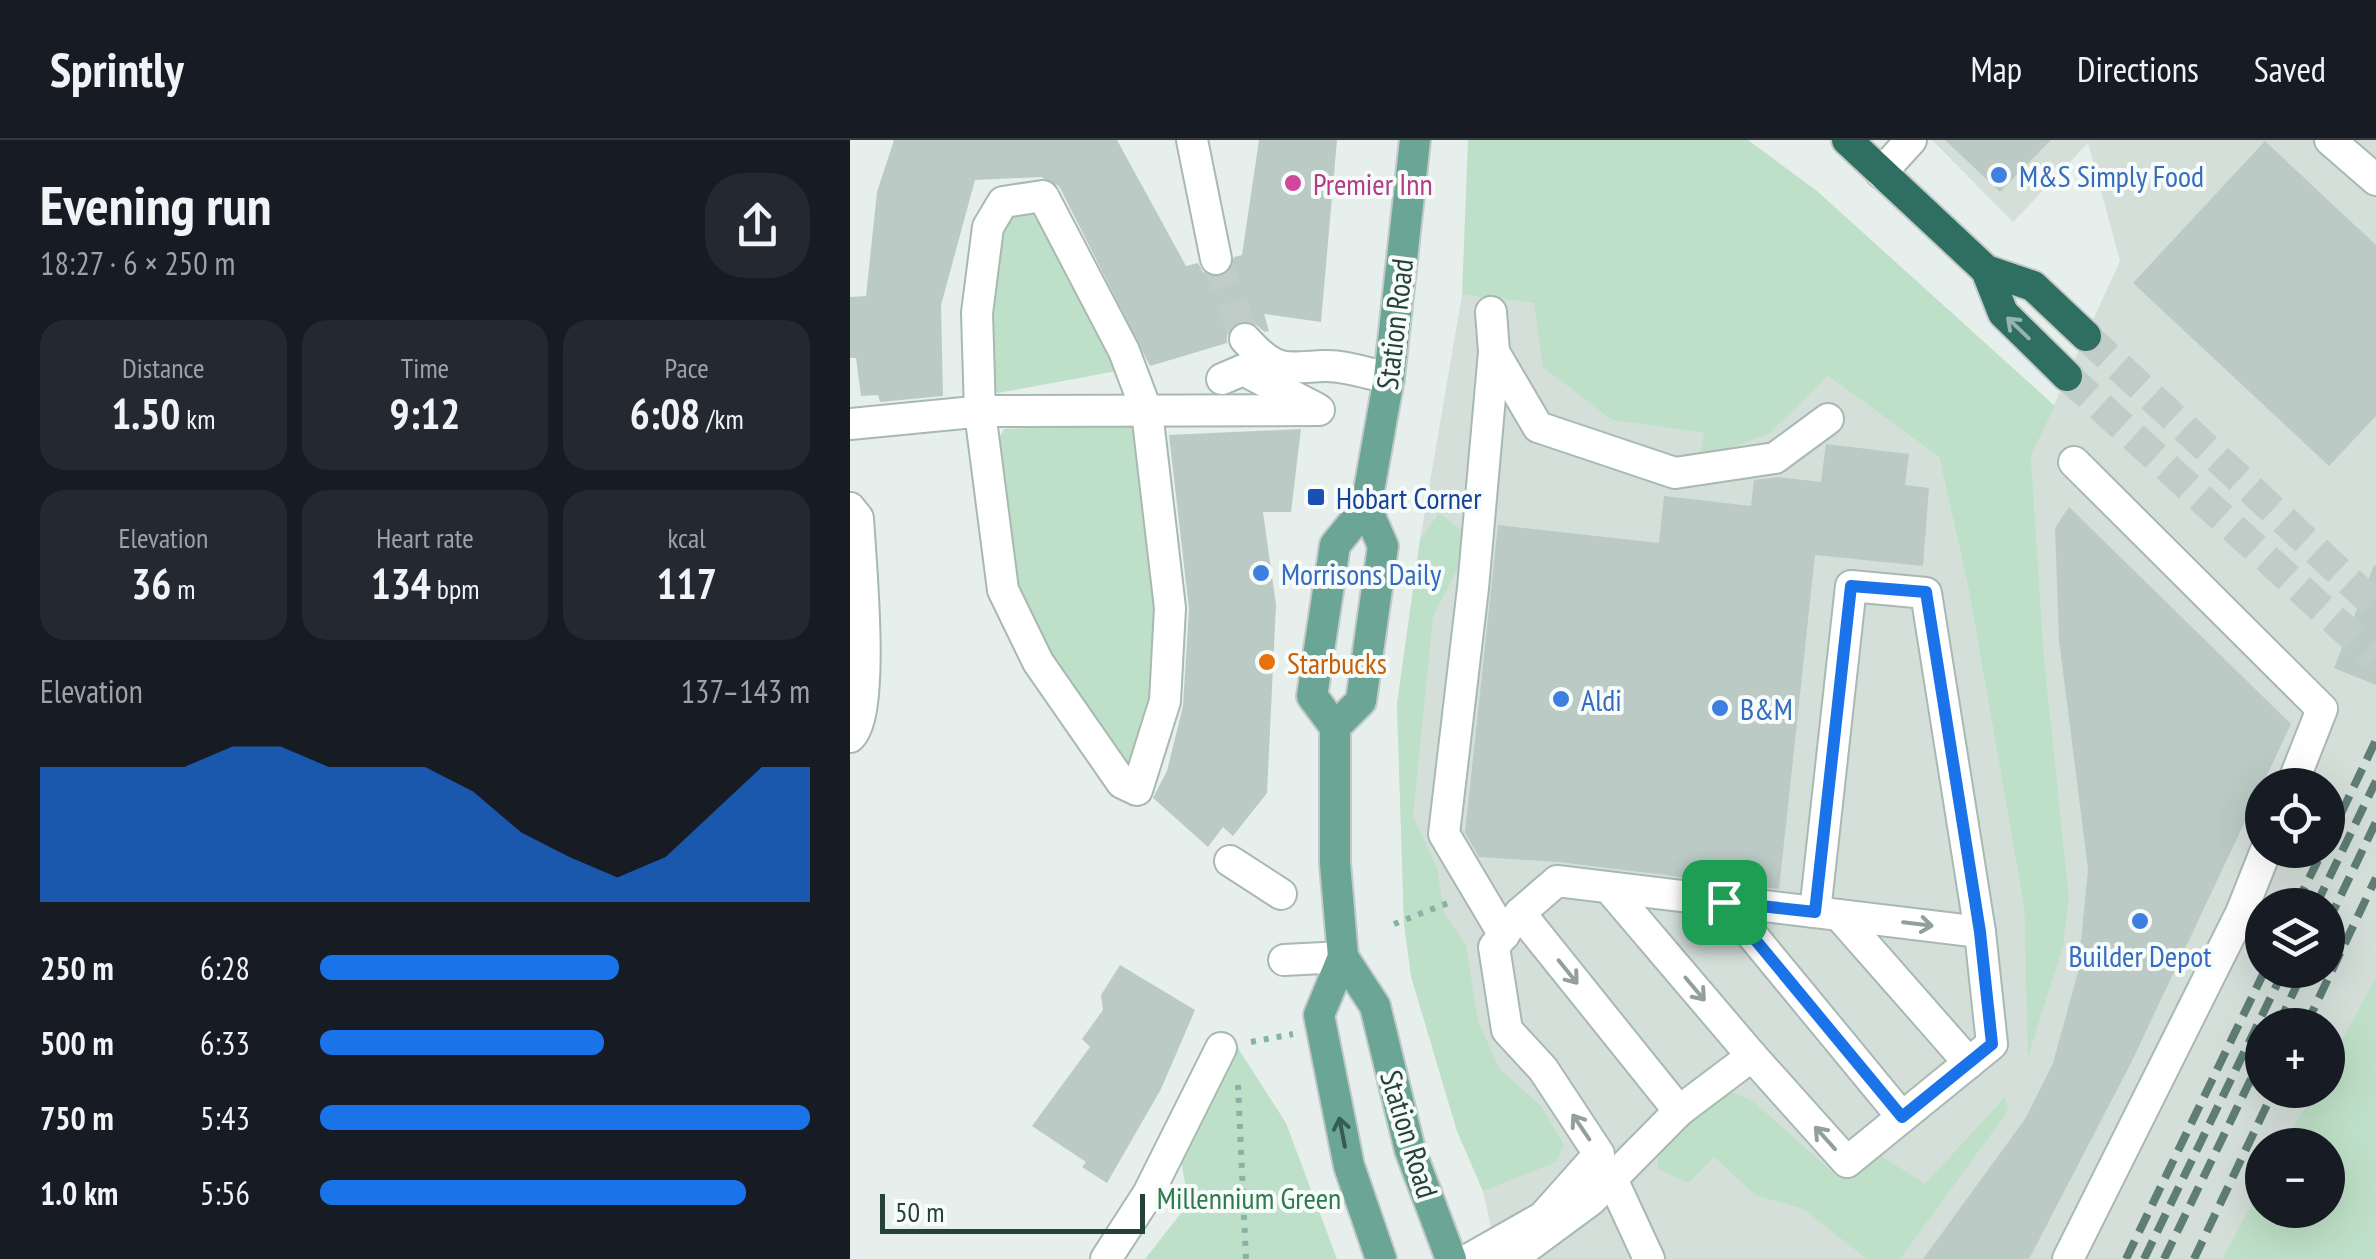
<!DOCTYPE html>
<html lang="en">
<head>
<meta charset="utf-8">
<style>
  :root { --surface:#171b24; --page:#242831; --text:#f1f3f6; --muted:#9ea1a6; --line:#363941; --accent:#1a73e8 }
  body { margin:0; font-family:"PT Sans Narrow",sans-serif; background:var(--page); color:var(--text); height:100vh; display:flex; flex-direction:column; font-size:38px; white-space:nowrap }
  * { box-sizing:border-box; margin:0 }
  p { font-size:32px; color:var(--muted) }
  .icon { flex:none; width:55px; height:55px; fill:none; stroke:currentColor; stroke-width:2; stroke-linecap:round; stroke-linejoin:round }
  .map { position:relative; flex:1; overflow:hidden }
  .side { display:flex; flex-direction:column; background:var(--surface); width:850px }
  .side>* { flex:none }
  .tools { position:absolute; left:1395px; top:628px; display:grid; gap:20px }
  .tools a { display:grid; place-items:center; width:100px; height:100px; border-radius:50%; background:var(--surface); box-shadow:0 10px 40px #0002; font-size:50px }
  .scale { position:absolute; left:30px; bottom:25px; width:265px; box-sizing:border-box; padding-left:10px; border:5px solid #24423a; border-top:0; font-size:28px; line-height:35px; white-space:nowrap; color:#24423a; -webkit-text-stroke:8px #f7fbf9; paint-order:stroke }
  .pin { position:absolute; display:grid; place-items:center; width:85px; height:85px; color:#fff; margin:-42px; border-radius:20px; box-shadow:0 5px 15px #0006 }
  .round { display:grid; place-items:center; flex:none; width:105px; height:105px; border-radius:40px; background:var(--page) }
  .headline { display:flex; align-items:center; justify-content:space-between; height:170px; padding:0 40px }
  h1 { font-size:55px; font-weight:800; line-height:75px }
  .stats { display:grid; grid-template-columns:repeat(3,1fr); gap:15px; height:170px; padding:10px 40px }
  .stats div { display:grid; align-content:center; border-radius:25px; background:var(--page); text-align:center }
  .stats b { font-size:42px; font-weight:800 }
  .stats small { font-size:28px; font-weight:400 }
  .stats p { font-size:28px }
  .chart { height:280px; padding:20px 40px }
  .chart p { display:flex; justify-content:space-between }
  .chart svg { width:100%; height:180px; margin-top:10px; fill:var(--accent); opacity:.7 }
  ul { padding:0 40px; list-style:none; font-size:32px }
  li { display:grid; grid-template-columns:160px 120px 1fr; align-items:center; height:75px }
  li i { height:25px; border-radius:12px; background:var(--accent) }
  header { display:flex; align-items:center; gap:60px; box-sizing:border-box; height:140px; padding:0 50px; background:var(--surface); border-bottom:2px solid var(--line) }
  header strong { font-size:48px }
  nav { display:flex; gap:55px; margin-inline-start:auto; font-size:35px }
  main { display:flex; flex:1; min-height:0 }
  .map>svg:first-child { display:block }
  .built { fill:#d4dfda; fill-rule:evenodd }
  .green { fill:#bfe0c8 }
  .building { fill:#bbcac4 }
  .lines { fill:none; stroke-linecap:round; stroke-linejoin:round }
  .minor-tunnel { stroke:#bfccc8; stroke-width:30; stroke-dasharray:30 15; stroke-linecap:butt }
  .highway-tunnel { stroke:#bfccc8; stroke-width:30; stroke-dasharray:30 15; stroke-linecap:butt }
  .minor-casing { stroke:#a8b8b2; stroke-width:34 }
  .major-casing { stroke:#c2cac8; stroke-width:34 }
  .highway-casing { stroke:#c2cac8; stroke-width:34 }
  .path { stroke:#86b3a5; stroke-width:6; stroke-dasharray:5 8; stroke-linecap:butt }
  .minor { stroke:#fff; stroke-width:30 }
  .major { stroke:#6aa596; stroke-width:30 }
  .highway { stroke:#2f6f62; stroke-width:30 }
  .rail { stroke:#5f7d75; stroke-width:8; stroke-dasharray:20 10; stroke-linecap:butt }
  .oneway { stroke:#93b5ae }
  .oneway2 { stroke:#92a09c }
  .oneway3 { stroke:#365b51 }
  .route-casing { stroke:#fff; stroke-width:20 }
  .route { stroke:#1a73e8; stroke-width:12 }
  .shop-dot { fill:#3f7fe0; stroke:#f7fbf9; stroke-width:4 }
  .hotel-dot { fill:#d1479c; stroke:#f7fbf9; stroke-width:4 }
  .transit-dot { fill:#1a4fb4; stroke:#f7fbf9; stroke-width:4 }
  .food-dot { fill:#e8710a; stroke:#f7fbf9; stroke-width:4 }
  .labels { text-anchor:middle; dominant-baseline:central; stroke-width:8; stroke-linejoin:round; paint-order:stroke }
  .shop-label { font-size:30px; fill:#366cbe; stroke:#f7fbf9; text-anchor:start }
  .hotel-label { font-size:30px; fill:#b23c85; stroke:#f7fbf9; text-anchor:start }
  .street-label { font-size:30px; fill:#24423a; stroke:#f7fbf9 }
  .transit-label { font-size:30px; fill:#164399; stroke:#f7fbf9; text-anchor:start }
  .food-label { font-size:30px; fill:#c56008; stroke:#f7fbf9; text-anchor:start }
  .park-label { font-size:30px; fill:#2d7a4b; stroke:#f7fbf9 }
</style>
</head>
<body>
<header>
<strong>Sprintly</strong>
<nav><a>Map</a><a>Directions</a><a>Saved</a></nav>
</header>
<main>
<section class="side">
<div class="headline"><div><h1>Evening run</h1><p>18:27 · 6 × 250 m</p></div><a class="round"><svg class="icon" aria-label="share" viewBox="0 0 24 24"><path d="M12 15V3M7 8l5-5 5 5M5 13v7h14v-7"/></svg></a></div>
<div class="stats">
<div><p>Distance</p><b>1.50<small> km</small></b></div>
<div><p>Time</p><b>9:12</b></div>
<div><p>Pace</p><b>6:08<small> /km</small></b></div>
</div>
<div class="stats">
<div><p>Elevation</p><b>36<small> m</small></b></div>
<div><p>Heart rate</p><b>134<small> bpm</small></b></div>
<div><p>kcal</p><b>117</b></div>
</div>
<div class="chart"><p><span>Elevation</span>137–143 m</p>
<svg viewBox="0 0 160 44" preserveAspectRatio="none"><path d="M0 44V11L10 11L20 11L30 11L40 6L50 6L60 11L70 11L80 11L90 17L100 27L110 33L120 38L130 33L140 22L150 11L160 11V44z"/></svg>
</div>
<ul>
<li><b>250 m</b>6:28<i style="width:61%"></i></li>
<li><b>500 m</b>6:33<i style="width:58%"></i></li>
<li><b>750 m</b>5:43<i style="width:100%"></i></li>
<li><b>1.0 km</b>5:56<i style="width:87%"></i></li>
</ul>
</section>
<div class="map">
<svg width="1526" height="1119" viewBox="0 0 1526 1119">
  <rect width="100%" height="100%" fill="#e6efeb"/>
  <path class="built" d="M1082,0H1526V836L1478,925V885H1412V950H1464L1434,1005H1412V1044L1372,1119H648L633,1051L607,991L561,836L554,783L547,564L570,400L612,155L684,163L762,280L854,293L848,318L919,294L978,236L1089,317L1119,451L1174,768L1179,913L1219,756L1194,515L1181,315L1270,121L1238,3L1163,82ZM1412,645H1478V710H1412ZM1412,765H1478V830H1412Z"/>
  <g class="green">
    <polygon points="618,0 898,0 967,51 1205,266 1181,315 1194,515 1219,756 1213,806 1178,917 1174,768 1119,451 1089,317 978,236 919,294 848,319 854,293 762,280 693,227 684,163 612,155"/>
    <polygon points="175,70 194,81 272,230 148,253 138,246 147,73"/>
    <polygon points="295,284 319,504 279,644 253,613 149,420 144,308 154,289"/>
    <polygon points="589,373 623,399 583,476 563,676 587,728 594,772 616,805 628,882 650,929 691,966 714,1005 706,1022 633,1051 607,991 561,836 554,783 547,564 570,400"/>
    <polygon points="1526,836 1526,1119 1372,1119 1412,1044 1412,1070 1478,1070 1478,1005 1434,1005 1464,950 1478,950 1478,925"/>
    <polygon points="386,905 436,983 487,1119 295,1119 339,1063 330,1016"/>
    <polygon points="875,949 903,961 989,1038 1030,1015 1075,1044 1155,957 1158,971 1050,1119 1017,1119 953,1069 905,1055 864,1017 838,1043 808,1029 808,1005"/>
  </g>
  <g class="building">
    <polygon points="44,0 267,0 336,126 348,123 353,132 369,137 379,132 384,117 392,115 409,0 487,0 471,182 414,174 419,191 415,192 401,181 390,181 377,193 377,203 300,226 209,46 191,37 125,40 91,165 93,256 30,262 28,255 11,256 6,218 0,218 0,157 16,156 27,52"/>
    <polygon points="1095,0 1201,0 1150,52"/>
    <polygon points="1415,1 1526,105 1526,276 1479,326 1283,143"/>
    <polygon points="451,289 441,372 413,372 426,465 417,653 383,696 373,687 358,707 303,658 317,631 333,566 339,469 319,295"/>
    <polygon points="976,304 1059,314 1055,345 1079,348 1073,426 965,415 929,749 709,722 629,717 615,693 648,385 809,403 814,356 901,366 904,340 928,337 971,342"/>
    <polygon points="1219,367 1441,584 1281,923 1179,1119 1073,1119 1175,979 1203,923 1228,832 1238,729 1209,500 1205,388"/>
    <polygon points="1524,425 1526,426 1526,545 1484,528"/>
    <polygon points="270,825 345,870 311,949 257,1043 232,1027 236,1022 182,986 240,907 232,899 253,870 251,855"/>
  </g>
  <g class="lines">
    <polyline class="minor-tunnel" points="366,119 395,199"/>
    <g class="highway-tunnel">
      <polyline points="1236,196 1526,466"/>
      <polyline points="1217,236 1526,518"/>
    </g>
    <g class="minor-casing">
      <g id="minor">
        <polyline points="342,0 366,119"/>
        <polyline points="1480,0 1526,40"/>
        <polyline points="1031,33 1061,0"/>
        <polygon points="193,56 274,211 297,272 320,468 315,561 287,650 272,643 188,522 153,450 130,272 127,173 138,87 153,62"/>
        <polyline points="641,172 644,212 688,287 825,333 925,318 978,279"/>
        <path d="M395,199C426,233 432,228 474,226C494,225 519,234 539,238"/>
        <polyline points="644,212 623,448 594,694 654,795"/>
        <polyline points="372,239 393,230 466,268"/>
        <polyline points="0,284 134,271 469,270"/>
        <polyline points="1224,322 1472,569 1442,645"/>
        <path d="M0,368L8,378C10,417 26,575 0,597"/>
        <polyline points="380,721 431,754"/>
        <polyline points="759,748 902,916"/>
        <polyline points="874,761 1052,977"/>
        <polyline points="965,772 1001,446 1076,453 1130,792"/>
        <polyline points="989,775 1119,923"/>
        <polyline points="434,820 493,817"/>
        <polyline points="762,1039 799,1119"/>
        <polyline points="256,1119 298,1054 371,908"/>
        <polyline points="619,1119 693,1077 749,1014 693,929 657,890 644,807 670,773 829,971"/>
        <polyline points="661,1119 741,1060 829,971 902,916 997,1022 1142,904 1130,792 707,741 670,773"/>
        <polyline points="1218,1119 1391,773 1416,710"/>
      </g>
    </g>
    <g class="major-casing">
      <g id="major">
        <polyline points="485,587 511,561 533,406 516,367"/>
        <polyline points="493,817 525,866 560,1010 601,1119"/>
        <polyline points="531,1119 499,1026 469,875 493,817 485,723 485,587 462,556 485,405 516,367 539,238 565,0"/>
      </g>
    </g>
    <g class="highway-casing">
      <g id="highway">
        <polyline points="997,0 1136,130 1183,146 1236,196"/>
        <polyline points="1136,130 1153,173 1217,236"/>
      </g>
    </g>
    <g class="path">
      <polyline points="544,784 598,763"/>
      <polyline points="401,902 443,894"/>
      <polyline points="388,945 396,1119"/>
    </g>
    <use href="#minor" class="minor"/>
    <use href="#major" class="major"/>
    <use href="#highway" class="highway"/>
    <g class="rail">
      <polyline points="1478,701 1526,600"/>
      <polyline points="1446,765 1473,710"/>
      <polyline points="1466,765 1526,641"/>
      <polyline points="1478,782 1526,682"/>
      <polyline points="1428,885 1454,830"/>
      <polyline points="1456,885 1526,738"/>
      <polyline points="1276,1119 1415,830"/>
      <polyline points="1294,1119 1434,830"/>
      <polyline points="1314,1119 1412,916"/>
      <polyline points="1344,1119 1424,950"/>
    </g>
  </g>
  <defs><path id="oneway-shaft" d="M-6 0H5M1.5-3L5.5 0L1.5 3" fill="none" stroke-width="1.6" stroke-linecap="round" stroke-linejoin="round" transform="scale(2.5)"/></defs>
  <use class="oneway" href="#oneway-shaft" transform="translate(1168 188) rotate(-136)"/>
  <g class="oneway2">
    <use href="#oneway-shaft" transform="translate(1068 784) rotate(7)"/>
    <use href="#oneway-shaft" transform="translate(718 832) rotate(51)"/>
    <use href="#oneway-shaft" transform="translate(845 849) rotate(50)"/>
    <use href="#oneway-shaft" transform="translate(731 987) rotate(-124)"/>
    <use href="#oneway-shaft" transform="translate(975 998) rotate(-132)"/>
  </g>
  <use class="oneway3" href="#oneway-shaft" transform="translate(492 992) rotate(-101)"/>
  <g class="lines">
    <g class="route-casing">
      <polygon id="route" points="1001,446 1076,452 1130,792 1142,904 1052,977 874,762 965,772"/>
    </g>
    <use href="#route" class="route"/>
  </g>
  <g class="shop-dot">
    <circle cx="1149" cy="35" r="10"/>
    <circle cx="411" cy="433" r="10"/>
    <circle cx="711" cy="559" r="10"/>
    <circle cx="870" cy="568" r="10"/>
    <circle cx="1290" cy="781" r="10"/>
  </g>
  <circle class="hotel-dot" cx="443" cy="43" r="10"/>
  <rect class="transit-dot" x="456" y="347" width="20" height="20" rx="5"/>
  <circle class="food-dot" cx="417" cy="522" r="10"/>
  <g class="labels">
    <g class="shop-label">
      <text x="1169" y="35">M&amp;S Simply Food</text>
      <text x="431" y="433">Morrisons Daily</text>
      <text x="731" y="559">Aldi</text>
      <text x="890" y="568">B&amp;M</text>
      <text x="1290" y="815" text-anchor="middle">Builder Depot</text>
    </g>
    <g class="hotel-label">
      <text x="463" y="43">Premier Inn</text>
    </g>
    <g class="street-label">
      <text transform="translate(544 184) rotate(-83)">Station Road</text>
      <text transform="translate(560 994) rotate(73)">Station Road</text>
    </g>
    <g class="transit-label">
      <text x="486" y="357">Hobart Corner</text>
    </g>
    <g class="food-label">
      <text x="437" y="522">Starbucks</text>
    </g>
    <g class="park-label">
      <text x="399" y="1057">Millennium Green</text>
    </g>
  </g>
</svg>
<div class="tools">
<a><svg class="icon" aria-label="locate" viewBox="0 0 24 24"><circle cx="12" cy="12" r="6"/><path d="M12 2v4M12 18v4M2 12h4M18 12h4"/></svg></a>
<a><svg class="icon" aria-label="layers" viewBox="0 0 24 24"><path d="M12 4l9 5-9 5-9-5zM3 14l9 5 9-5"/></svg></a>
<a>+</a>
<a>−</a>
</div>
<div class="scale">50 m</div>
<div class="pin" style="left:874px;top:762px;background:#1e9e55"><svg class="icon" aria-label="arrive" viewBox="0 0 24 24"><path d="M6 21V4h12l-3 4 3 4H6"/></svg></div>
</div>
</main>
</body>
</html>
